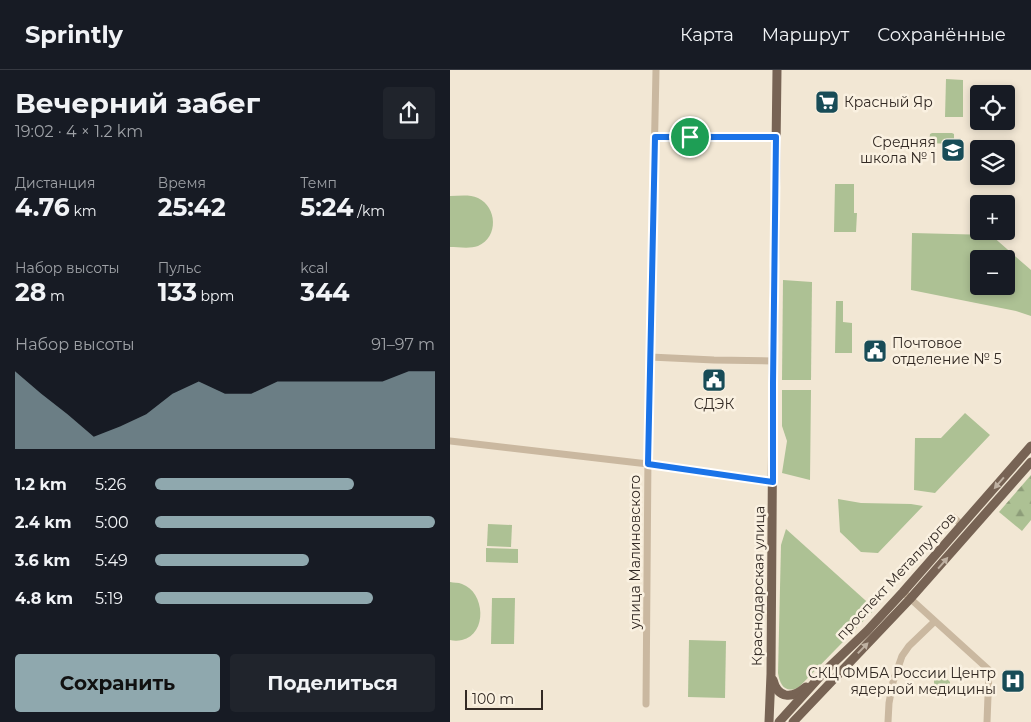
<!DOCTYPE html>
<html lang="ru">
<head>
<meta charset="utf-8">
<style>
  :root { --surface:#171b24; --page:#20242c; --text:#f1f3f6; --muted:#9ea1a6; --line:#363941; --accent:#8fa8ae }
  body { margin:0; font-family:Montserrat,sans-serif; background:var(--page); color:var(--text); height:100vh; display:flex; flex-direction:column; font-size:19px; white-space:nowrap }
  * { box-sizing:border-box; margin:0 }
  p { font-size:16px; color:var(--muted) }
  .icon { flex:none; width:28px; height:28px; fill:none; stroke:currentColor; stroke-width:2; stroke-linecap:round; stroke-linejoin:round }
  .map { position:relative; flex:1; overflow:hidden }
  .sheet { display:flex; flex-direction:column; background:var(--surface); width:450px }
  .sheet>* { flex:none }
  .tools { position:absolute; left:520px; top:15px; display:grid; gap:10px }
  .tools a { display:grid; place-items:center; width:45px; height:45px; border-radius:5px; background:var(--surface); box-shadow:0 2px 8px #0003; font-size:25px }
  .scale { position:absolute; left:15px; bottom:12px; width:78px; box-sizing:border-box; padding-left:5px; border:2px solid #332a24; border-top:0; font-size:14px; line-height:18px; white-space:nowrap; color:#332a24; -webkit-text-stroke:4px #faf1e1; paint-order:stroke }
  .pin { position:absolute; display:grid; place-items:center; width:42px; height:42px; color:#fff; margin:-21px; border:2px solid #fff; border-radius:50%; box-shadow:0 1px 5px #0007 }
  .round { display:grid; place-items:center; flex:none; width:52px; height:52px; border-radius:5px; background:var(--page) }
  .summary { display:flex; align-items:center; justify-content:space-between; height:85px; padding:0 15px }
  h1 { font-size:28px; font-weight:700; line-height:38px }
  .stats { display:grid; grid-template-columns:repeat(3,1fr); gap:8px; height:85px; padding:5px 15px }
  .stats div { display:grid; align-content:center }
  .stats b { font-size:25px; font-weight:700 }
  .stats small { font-size:14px; font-weight:400 }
  .stats p { font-size:14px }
  .chart { height:140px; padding:10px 15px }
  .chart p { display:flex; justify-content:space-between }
  .chart svg { width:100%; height:90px; margin-top:5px; fill:var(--accent); opacity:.7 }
  .cta { display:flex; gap:10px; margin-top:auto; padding:10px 15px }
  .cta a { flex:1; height:58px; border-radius:5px; background:var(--accent); color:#111; font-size:20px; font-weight:700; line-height:58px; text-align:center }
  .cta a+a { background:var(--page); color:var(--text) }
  ul { padding:0 15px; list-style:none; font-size:16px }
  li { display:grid; grid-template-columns:80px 60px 1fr; align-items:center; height:38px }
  li i { height:12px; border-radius:6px; background:var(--accent) }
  header { display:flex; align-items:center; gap:30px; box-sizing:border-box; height:70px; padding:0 25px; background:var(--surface); border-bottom:1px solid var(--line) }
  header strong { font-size:24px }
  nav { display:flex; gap:28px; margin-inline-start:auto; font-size:18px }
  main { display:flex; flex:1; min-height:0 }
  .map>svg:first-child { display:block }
  .forest { fill:url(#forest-firs) }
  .green { fill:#adc194; fill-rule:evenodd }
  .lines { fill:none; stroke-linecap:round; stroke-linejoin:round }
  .minor { stroke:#cab8a0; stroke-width:7 }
  .major { stroke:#776354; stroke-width:9 }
  .oneway { fill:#bfb1a2 }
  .route-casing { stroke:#fff; stroke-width:10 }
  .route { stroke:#1a73e8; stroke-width:6 }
  .labels { text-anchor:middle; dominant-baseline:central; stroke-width:5; stroke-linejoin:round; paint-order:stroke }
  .poi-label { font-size:14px; fill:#332a24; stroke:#faf1e1; text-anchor:start }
  .street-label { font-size:14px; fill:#332a24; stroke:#faf1e1 }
</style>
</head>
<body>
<header>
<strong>Sprintly</strong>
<nav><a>Карта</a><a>Маршрут</a><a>Сохранённые</a></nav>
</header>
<main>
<section class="sheet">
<div class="summary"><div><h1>Вечерний забег</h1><p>19:02 · 4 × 1.2 km</p></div><a class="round"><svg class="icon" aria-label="share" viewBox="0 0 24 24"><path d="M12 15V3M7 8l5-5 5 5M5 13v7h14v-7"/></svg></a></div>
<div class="stats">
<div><p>Дистанция</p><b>4.76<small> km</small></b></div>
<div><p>Время</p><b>25:42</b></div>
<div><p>Темп</p><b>5:24<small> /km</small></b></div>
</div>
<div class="stats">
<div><p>Набор высоты</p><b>28<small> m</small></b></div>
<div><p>Пульс</p><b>133<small> bpm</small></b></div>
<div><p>kcal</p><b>344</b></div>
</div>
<div class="chart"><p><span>Набор высоты</span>91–97 m</p>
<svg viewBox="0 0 160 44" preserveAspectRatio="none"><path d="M0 44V6L10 17L20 27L30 38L40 33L50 27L60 17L70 11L80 17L90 17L100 11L110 11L120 11L130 11L140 11L150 6L160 6V44z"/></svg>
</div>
<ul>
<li><b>1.2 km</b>5:26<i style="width:71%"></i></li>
<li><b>2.4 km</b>5:00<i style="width:100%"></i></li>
<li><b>3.6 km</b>5:49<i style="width:55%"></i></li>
<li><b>4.8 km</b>5:19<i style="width:78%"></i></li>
</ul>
<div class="cta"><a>Сохранить</a><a>Поделиться</a></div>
</section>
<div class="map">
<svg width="581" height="652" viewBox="0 0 581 652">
  <defs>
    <pattern id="forest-firs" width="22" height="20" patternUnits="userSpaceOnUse" patternTransform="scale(1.25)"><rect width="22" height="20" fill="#adc194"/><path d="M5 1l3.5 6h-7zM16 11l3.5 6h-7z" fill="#8d9d79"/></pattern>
  </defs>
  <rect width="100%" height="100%" fill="#f2e7d4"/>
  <polygon class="forest" points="581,405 581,450 572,461 549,442"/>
  <g class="green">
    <polygon points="496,9 513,10 513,47 495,47"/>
    <polygon points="482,63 502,63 504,64 504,73 502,74 479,73 480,64"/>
    <polygon points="385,114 404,114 404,143 407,143 406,162 384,162"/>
    <path d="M0,126C9,126 19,124 28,128C47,137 49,167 28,176C20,179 8,177 0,177Z"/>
    <path d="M462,163L541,165L581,200V246L566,241L461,220ZM529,189H556V216H529Z"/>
    <polygon points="333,210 362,212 361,310 332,310"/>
    <polygon points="386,231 393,231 393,252 402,253 402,283 385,283"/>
    <polygon points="332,320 361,320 360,410 332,403 337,371 332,356"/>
    <polygon points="515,343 540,365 485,423 464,420 465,368 491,368"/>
    <polygon points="388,429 411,433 461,434 473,436 428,483 411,482 390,462"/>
    <polygon points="38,454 62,455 61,477 37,476"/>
    <path d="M336,459L425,539L349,617C336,624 330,616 328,603L331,475Z"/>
    <polygon points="36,478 68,479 68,493 36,492"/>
    <path d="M0,512C4,513 8,512 12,514C35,522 38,564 12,570C8,571 4,571 0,570Z"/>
    <polygon points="42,528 65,528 64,574 41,574"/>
    <polygon points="239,570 276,571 275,628 238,627"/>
    <polygon points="490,606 494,606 500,612 500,625 484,625 484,610"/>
  </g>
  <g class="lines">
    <g class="minor">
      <polyline points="205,67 326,67"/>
      <polyline points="200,287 264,290 323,291"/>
      <polyline points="0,371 198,394 323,412"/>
      <polyline points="503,447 512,455"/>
      <polyline points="453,522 539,600 537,652"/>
      <polyline points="196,634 198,383 206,0"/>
      <polyline points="438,652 439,633 443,612 452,586 459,576 484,552"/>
    </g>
    <g class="major">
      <path d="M323,610C328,629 342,629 356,617"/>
      <polyline points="319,652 321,604 323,313 327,0"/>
      <polyline points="329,652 375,601 417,561 453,522 581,376"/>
      <polyline points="343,652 460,529 581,392"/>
    </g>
  </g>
  <defs><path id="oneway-solid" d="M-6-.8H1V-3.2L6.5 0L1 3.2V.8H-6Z" transform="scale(1.25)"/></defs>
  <g class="oneway">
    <use href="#oneway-solid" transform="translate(549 413) rotate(131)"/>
    <use href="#oneway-solid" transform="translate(493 493) rotate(-49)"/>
    <use href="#oneway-solid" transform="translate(413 578) rotate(-46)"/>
  </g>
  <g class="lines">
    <g class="route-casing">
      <polygon id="route" points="205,67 326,67 323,313 323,412 198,394"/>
    </g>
    <use href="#route" class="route"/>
  </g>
  <defs>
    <g id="supermarket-square" transform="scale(1.25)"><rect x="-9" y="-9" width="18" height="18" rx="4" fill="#184c57" stroke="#faf1e1"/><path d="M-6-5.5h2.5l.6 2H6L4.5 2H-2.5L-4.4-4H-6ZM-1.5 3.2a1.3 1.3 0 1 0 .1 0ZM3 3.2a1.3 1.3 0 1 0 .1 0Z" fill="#fff"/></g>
    <g id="school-square" transform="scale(1.25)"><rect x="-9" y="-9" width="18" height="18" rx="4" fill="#184c57" stroke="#faf1e1"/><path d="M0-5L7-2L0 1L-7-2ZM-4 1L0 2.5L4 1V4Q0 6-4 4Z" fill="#fff"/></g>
    <g id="civic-square" transform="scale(1.25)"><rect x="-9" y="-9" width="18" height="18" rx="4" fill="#184c57" stroke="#faf1e1"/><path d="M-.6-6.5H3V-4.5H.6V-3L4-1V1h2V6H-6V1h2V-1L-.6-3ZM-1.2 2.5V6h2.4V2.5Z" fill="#fff"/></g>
    <g id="hospital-square" transform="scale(1.25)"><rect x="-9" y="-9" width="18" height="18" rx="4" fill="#184c57" stroke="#faf1e1"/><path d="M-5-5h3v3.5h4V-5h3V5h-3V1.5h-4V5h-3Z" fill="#fff"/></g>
  </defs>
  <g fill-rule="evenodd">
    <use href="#supermarket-square" x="377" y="32"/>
    <use href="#school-square" x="503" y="80"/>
    <use href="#civic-square" x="425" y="281"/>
    <use href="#civic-square" x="264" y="310"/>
    <use href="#hospital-square" x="563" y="611"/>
  </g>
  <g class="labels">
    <g class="poi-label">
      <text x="394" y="32">Красный Яр</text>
      <text x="486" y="72" text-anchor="end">Средняя<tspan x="486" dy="16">школа № 1</tspan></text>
      <text x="442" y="273">Почтовое<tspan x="442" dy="16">отделение № 5</tspan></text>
      <text x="264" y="334" text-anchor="middle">СДЭК</text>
      <text x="546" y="603" text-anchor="end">СКЦ ФМБА России Центр<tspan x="546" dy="16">ядерной медицины</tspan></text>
    </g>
    <g class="street-label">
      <text transform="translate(185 482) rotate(-90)">улица Малиновского</text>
      <text transform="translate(446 506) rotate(-47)">проспект Металлургов</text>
      <text transform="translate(308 516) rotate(-89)">Краснодарская улица</text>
    </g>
  </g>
</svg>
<div class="tools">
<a><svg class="icon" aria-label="locate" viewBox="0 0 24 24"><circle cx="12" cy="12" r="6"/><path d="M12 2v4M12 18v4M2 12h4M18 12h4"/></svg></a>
<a><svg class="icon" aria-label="layers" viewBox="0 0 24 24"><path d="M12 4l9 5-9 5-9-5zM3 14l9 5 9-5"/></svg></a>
<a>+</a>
<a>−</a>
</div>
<div class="scale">100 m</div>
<div class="pin" style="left:240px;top:67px;background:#1e9e55"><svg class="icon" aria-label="arrive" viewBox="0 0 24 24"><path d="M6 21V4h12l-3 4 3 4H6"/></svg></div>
</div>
</main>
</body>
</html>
